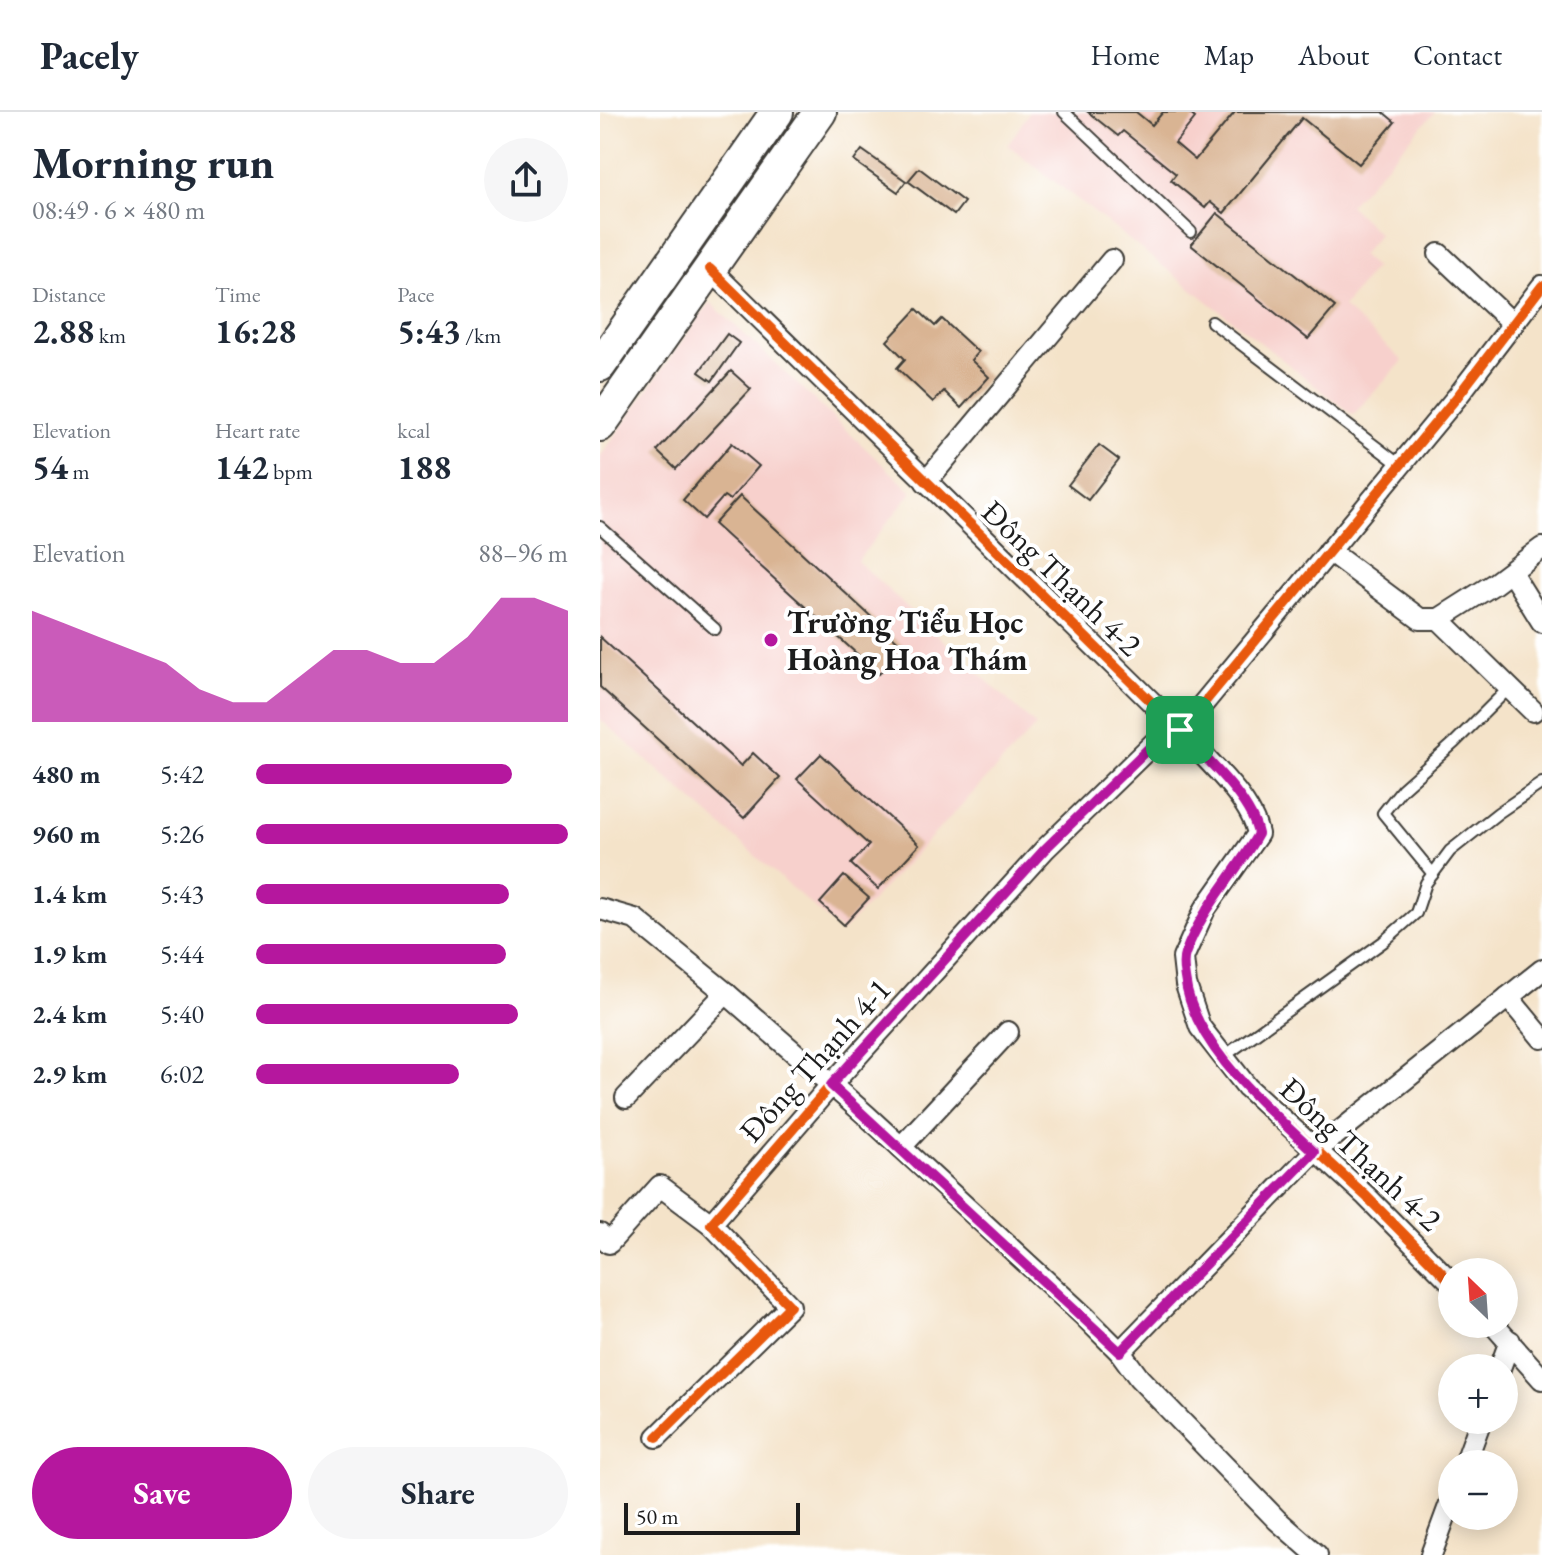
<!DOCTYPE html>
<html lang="en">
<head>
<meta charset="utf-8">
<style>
  :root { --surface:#fff; --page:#f6f6f7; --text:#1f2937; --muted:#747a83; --line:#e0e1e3; --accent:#b5179e }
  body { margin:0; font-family:"EB Garamond",serif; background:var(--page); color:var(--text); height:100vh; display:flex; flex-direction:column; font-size:30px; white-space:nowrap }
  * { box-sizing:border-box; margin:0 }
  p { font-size:26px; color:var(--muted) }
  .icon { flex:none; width:44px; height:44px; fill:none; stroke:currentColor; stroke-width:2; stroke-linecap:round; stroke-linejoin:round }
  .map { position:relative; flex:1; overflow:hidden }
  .drawer { display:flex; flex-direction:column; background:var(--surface); width:600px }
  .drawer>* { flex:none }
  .needle { width:52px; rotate:335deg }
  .fabs { position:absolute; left:838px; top:1146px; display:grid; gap:16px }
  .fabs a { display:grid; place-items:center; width:80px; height:80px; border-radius:50%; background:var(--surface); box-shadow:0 4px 20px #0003; font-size:40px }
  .scale { position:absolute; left:24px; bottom:20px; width:176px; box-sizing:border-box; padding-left:8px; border:4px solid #1c1c1c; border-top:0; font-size:22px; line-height:28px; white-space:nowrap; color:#1c1c1c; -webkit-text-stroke:6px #fff; paint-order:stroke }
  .pin { position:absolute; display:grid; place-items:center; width:68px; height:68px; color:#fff; margin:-34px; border-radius:16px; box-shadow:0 4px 12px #0006 }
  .round { display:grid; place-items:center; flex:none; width:84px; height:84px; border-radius:42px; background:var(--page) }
  .headline { display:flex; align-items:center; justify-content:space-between; height:136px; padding:0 32px }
  h1 { font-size:44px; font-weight:700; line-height:60px }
  .stats { display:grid; grid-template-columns:repeat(3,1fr); gap:12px; height:136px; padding:8px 32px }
  .stats div { display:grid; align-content:center }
  .stats b { font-size:34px; font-weight:700 }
  .stats small { font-size:22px; font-weight:400 }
  .stats p { font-size:22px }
  .chart { height:224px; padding:16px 32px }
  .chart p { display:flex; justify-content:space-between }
  .chart svg { width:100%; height:144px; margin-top:8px; fill:var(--accent); opacity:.7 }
  .primary-button { display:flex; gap:16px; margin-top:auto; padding:16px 32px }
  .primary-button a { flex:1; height:92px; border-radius:48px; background:var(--accent); color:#fff; font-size:32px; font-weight:700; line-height:92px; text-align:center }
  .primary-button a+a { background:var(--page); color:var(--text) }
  ul { padding:0 32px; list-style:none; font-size:26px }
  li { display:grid; grid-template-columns:128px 96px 1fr; align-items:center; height:60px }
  li i { height:20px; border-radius:10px; background:var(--accent) }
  header { display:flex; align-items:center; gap:48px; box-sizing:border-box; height:112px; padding:0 40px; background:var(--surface); border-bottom:2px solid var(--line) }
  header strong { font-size:38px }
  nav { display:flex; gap:44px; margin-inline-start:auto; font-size:28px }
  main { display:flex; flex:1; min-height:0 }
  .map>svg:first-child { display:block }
  .built { fill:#f7d0cc }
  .building { fill:#d9b493 }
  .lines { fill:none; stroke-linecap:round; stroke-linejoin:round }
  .service-casing { stroke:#3c3a36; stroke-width:14 }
  .minor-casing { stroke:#3c3a36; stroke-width:24 }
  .primary-casing { stroke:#3c3a36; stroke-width:36 }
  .service { stroke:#fff; stroke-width:10 }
  .minor { stroke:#fff; stroke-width:20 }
  .primary { stroke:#fff; stroke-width:32 }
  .cycleway-casing { stroke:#fff; stroke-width:15 }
  .cycleway { stroke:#e8590c; stroke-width:10 }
  .route-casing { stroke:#fff; stroke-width:16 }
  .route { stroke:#b5179e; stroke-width:10 }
  .poi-dot { fill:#b5179e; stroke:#fff; stroke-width:3 }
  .labels { text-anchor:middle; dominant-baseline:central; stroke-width:8; stroke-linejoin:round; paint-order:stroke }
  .street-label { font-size:32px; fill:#1c1c1c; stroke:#fff }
  .poi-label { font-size:32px; font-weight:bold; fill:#1c1c1c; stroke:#fff; text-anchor:start }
</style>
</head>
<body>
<header>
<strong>Pacely</strong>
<nav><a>Home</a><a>Map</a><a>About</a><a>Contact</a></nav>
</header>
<main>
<section class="drawer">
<div class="headline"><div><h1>Morning run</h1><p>08:49 · 6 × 480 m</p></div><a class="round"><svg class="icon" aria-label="share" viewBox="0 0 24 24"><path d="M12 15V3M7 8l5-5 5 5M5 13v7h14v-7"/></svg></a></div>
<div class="stats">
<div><p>Distance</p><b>2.88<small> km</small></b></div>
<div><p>Time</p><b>16:28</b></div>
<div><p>Pace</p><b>5:43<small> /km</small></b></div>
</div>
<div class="stats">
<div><p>Elevation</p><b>54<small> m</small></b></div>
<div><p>Heart rate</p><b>142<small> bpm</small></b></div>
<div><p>kcal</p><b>188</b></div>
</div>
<div class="chart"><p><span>Elevation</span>88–96 m</p>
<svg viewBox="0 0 160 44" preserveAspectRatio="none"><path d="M0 44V10L10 14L20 18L30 22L40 26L50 34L60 38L70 38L80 30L90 22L100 22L110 26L120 26L130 18L140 6L150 6L160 10V44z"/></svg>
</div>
<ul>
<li><b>480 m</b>5:42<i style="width:82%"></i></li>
<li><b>960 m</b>5:26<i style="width:100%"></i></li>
<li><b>1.4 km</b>5:43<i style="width:81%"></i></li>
<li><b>1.9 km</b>5:44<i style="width:80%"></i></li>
<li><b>2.4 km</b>5:40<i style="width:84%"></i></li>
<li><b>2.9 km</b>6:02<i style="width:65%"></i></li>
</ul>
<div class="primary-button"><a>Save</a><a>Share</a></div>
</section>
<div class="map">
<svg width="942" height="1443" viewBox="0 0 942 1443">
  <rect width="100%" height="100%" fill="#fff"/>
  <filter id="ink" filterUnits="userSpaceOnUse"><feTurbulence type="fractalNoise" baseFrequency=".0125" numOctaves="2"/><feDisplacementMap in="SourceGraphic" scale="16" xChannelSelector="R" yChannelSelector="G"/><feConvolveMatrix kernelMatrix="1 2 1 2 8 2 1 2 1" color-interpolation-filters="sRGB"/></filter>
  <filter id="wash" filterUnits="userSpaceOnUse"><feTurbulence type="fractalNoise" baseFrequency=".006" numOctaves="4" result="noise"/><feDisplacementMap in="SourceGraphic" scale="32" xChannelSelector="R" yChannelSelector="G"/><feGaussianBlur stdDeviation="1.8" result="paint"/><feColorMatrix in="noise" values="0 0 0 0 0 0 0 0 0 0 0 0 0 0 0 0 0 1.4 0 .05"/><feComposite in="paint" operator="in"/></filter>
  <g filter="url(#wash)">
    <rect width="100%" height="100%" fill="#f4e3c9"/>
    <g class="built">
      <polygon points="429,0 835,0 749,93 779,122 761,143 775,155 743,195 803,249 753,303 408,33"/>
      <polygon points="110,190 312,380 257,449 436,614 242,820 0,607 0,345"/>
    </g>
    <g id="blocks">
      <g class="building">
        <polygon points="488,0 536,0 552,13 563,0 588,0 595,6 575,31 595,48 635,0 783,0 795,10 759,52 702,6 624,101 610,90 605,96 571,68 576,62 523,19 518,24"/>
        <polygon points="262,38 306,69 298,80 254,49"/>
        <polygon points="319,56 364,90 354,103 308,69"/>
        <polygon points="617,101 735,195 708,227 591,133"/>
        <polygon points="317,197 335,214 342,207 378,240 371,248 389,265 361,296 344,279 333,290 297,256 305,247 287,229"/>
        <polygon points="127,222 139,231 112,269 99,260"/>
        <polygon points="131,259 151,277 76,357 57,339"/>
        <polygon points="132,331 159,354 130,388 124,384 104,407 83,388"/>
        <polygon points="499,333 519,348 488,388 468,373"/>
        <polygon points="140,384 304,535 279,562 114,412"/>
        <polygon points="0,525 141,654 153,641 180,666 144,706 0,575"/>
        <polygon points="221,642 319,733 278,777 251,752 269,733 197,667"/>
        <polygon points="244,764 269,786 244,813 220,791"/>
      </g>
    </g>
  </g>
  <g filter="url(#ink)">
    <use href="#blocks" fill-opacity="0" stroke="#3c3a36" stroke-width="2"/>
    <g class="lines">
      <g class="service-casing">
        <g id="service">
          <polyline points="464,0 591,120"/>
          <polyline points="612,210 800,353"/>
          <polyline points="0,415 115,517"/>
          <polyline points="833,762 783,701 802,677 854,631 909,576"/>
          <polyline points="623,945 783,830 816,801 826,771 850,739 898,701 942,671"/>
        </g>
      </g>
      <g class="minor-casing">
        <g id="minor">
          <polyline points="839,142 913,212"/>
          <path d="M110,157L580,618C604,646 651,686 658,722L605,797L583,846L586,873L600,915L647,975L766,1084L852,1171"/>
          <polyline points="326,370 512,148"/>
          <polyline points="729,439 820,507 839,507 894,472 942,436"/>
          <polyline points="911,460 942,510"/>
          <polyline points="839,507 933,599"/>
          <polyline points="0,797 35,807 126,881 266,1003 484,1204 520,1240 539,1266 677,1408 717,1443"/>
          <polyline points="908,885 942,926"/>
          <polyline points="26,986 126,881"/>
          <polyline points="301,1035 408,920"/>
          <polyline points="0,1122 9,1131 60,1074 111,1112"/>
          <polyline points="893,1212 942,1267"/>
          <polyline points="520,1240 714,1040 942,858"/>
          <polyline points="900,1256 910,1229"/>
          <polyline points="57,1325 190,1194 111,1112 231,973 445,737 557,628 580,618 598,598 857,285 942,174"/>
          <polyline points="865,1352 881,1308"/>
          <polyline points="831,1443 852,1386"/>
        </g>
      </g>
      <g class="primary-casing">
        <g id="primary">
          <polyline points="0,253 177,0"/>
          <polyline points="0,313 220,0"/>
        </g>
      </g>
      <use href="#service" class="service"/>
      <use href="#minor" class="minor"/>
      <use href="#primary" class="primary"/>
      <g class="cycleway-casing">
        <g id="cycleway">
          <path d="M110,157L580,618C604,646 651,686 658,722L605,797L583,846L586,873L600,915L647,975L766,1084L852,1171"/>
          <polyline points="57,1325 190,1194 111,1112 231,973 445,737 557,628 580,618 598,598 857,285 942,174"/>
        </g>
      </g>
      <use href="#cycleway" class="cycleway"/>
    </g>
  </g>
  <g class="lines" filter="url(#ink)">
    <g class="route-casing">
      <path id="route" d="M580,618C604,646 651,686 658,722C634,765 602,795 585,842C582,850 584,858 585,866C593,935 667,995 714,1040L520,1240L231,973L445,737L557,628Z"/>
    </g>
    <use href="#route" class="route"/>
  </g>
  <circle class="poi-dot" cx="171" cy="528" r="8"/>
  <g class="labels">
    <g class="street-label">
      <text transform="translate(462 466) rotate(44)">Đông Thạnh 4-2</text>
      <text transform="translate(215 948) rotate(-48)">Đông Thạnh 4-1</text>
      <text transform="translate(761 1042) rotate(43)">Đông Thạnh 4-2</text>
    </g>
    <g class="poi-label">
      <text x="187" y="510">Trường Tiểu Học<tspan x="187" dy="37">Hoàng Hoa Thám</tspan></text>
    </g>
  </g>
</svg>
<div class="fabs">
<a><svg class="needle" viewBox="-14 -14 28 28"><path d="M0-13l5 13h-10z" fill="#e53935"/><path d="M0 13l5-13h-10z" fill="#747a83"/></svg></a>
<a>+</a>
<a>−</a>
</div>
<div class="scale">50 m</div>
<div class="pin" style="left:580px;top:618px;background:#1e9e55"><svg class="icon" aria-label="arrive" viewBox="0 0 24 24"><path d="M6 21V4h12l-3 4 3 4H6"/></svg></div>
</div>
</main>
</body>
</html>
